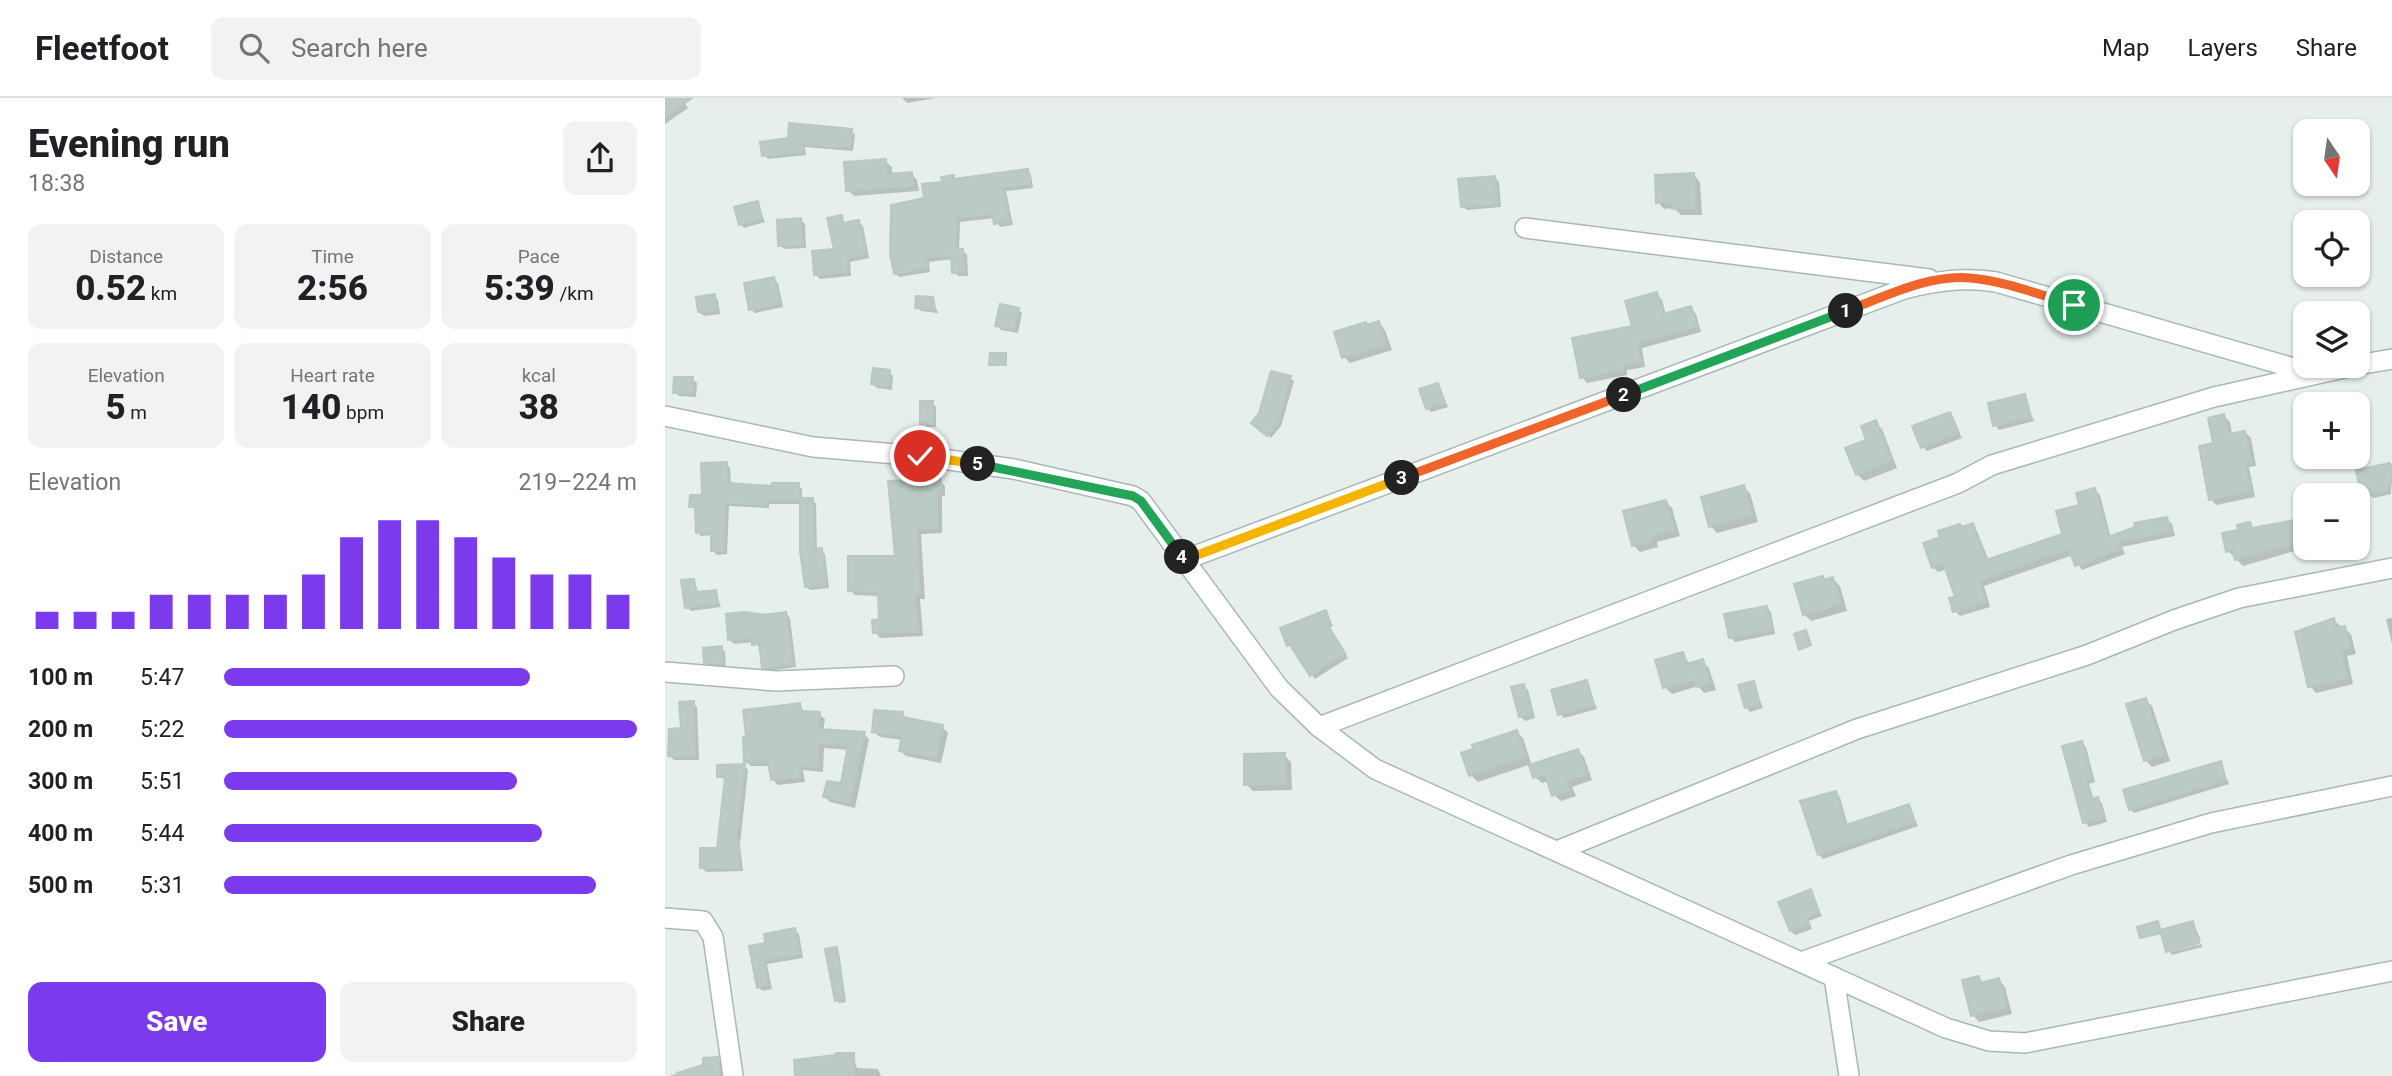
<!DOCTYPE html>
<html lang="en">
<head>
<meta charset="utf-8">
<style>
  :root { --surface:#fff; --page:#f2f2f2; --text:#202124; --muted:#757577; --line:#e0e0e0; --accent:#7c3aed }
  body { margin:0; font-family:Roboto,sans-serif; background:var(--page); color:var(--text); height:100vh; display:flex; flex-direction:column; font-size:26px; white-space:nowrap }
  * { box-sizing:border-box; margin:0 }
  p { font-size:23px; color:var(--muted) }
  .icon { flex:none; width:38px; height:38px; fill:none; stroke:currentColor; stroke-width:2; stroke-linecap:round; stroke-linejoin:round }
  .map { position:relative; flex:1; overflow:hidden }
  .panel { display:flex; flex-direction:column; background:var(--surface); width:665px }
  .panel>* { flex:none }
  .needle { width:46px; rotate:167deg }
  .controls { position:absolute; left:1628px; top:21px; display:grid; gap:14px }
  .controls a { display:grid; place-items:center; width:77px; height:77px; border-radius:14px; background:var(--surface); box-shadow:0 2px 5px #0004; font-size:35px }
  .pin { position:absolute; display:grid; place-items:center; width:60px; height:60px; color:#fff; margin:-30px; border:4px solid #fff; border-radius:50%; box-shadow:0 2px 7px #0007 }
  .km { position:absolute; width:35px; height:35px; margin:-18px; border-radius:50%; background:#222; color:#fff; font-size:19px; line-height:35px; text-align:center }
  .round { display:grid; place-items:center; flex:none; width:74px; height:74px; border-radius:14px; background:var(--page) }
  .head { display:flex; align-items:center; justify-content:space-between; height:119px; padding:0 28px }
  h1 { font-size:38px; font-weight:800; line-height:52px }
  .stats { display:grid; grid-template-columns:repeat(3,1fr); gap:10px; height:119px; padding:7px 28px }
  .stats div { display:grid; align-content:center; border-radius:14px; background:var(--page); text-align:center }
  .stats b { font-size:35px; font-weight:800 }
  .stats small { font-size:19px; font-weight:400 }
  .stats p { font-size:19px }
  .chart { height:196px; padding:14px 28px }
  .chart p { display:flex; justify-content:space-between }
  .chart svg { width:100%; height:126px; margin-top:7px; stroke:var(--accent); stroke-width:6 }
  .action { display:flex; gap:14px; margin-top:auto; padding:14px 28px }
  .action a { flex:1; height:80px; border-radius:14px; background:var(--accent); color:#fff; font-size:28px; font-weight:800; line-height:80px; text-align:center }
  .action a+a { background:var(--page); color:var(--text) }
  ul { padding:0 28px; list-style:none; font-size:23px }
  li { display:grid; grid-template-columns:112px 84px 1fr; align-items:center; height:52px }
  li i { height:18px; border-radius:9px; background:var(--accent) }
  header { display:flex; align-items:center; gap:42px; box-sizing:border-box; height:98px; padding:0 35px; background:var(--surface); border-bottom:2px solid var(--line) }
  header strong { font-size:33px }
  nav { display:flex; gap:38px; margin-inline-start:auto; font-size:24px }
  .search { width:490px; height:63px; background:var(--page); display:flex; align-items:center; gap:18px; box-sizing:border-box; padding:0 24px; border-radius:14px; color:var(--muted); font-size:26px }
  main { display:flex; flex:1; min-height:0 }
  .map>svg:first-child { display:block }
  .shadow { fill:#0003 }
  .building { fill:#bbcac4; stroke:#b8c9c2; stroke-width:2 }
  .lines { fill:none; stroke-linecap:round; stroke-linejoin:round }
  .minor-casing { stroke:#a8b8b2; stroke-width:22 }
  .minor { stroke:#fff; stroke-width:19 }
  .split-1-casing { stroke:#fff; stroke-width:14 }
  .split-2-casing { stroke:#fff; stroke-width:14 }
  .split-3-casing { stroke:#fff; stroke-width:14 }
  .split-4-casing { stroke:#fff; stroke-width:14 }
  .split-5-casing { stroke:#fff; stroke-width:14 }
  .split-6-casing { stroke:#fff; stroke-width:14 }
  .split-1 { stroke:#f0652b; stroke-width:9 }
  .split-2 { stroke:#22a559; stroke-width:9 }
  .split-3 { stroke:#f0652b; stroke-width:9 }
  .split-4 { stroke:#f5b400; stroke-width:9 }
  .split-5 { stroke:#22a559; stroke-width:9 }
  .split-6 { stroke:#f5b400; stroke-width:9 }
</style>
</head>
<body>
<header>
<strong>Fleetfoot</strong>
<div class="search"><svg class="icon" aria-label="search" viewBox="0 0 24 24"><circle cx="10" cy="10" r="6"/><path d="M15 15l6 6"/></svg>Search here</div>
<nav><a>Map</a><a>Layers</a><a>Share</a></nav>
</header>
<main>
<section class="panel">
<div class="head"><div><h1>Evening run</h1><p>18:38</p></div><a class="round"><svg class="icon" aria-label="share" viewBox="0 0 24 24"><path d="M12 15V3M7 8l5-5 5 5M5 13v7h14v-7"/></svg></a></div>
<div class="stats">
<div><p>Distance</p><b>0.52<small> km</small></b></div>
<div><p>Time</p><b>2:56</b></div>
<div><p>Pace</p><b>5:39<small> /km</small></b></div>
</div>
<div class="stats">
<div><p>Elevation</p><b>5<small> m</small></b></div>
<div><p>Heart rate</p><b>140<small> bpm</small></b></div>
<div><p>kcal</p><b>38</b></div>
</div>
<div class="chart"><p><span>Elevation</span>219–224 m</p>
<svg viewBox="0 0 160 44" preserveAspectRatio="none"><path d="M5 44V38M15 44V38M25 44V38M35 44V32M45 44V32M55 44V32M65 44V32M75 44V25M85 44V12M95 44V6M105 44V6M115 44V12M125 44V19M135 44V25M145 44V25M155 44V32"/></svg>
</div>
<ul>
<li><b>100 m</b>5:47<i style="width:74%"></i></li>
<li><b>200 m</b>5:22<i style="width:100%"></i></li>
<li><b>300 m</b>5:51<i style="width:71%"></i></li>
<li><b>400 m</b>5:44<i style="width:77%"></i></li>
<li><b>500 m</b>5:31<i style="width:90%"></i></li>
</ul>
<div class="action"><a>Save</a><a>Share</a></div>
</section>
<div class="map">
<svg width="1727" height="978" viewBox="0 0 1727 978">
  <rect width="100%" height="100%" fill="#e6efeb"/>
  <g class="shadow">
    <polygon points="0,0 16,0 23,10 0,26"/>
    <polygon points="237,0 271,0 242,5"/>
    <polygon points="186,33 190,37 188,53 140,49 141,57 103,61 99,57 97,45"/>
    <polygon points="220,63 227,69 227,77 246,75 252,82 254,93 189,98 183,92"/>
    <polygon points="362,73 366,77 368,90 341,93 348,127 335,129 330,120 295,124 294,153 302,156 303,178 293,178 289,174 288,161 264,164 265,174 234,179 230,175 261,101 279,85 288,79 291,82"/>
    <polygon points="1029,77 1035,84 1037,117 1016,117 1009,110 999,111 993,104"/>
    <polygon points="830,80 834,84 836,109 802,112 797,108"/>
    <polygon points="92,104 100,124 79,130 75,126"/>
    <polygon points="176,119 181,127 193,124 198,128 204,160 185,164 186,178 155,181 150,176 171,153"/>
    <polygon points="136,122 140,126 141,150 119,151 115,147"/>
    <polygon points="109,181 113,185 118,209 90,215 85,211"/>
    <polygon points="991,196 997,202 1001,217 1026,210 1031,216 1036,234 977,250 980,269 962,272 962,277 922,285 917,279 969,229"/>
    <polygon points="49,198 53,202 55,216 39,218 34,214"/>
    <polygon points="267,201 273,215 256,213 251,209"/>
    <polygon points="353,211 357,215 353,235 336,232 332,228"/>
    <polygon points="714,225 720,232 727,252 685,265 679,259 703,229"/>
    <polygon points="340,257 342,268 326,267"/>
    <polygon points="224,274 228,278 227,292 212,290 208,286"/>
    <polygon points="625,280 629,283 616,328 606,340 592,328"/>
    <polygon points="27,281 32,285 31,299 14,298 10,294"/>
    <polygon points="773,287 783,309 766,314 762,310"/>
    <polygon points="1359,298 1369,323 1334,332 1330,327"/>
    <polygon points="267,305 271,309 271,329 261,329 257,325"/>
    <polygon points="1285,316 1297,340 1262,353 1258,349"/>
    <polygon points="1559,318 1565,324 1567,337 1580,334 1586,340 1591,368 1584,369 1590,399 1551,407 1546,401 1550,347"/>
    <polygon points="1210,324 1217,331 1232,370 1199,383 1192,376"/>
    <polygon points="61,366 65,370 66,387 109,390 133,387 137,391 137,402 147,401 151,406 152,453 160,456 164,490 145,492 141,488 137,406 104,406 104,410 64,408 62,456 52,457 48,453 48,437 36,438 32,434 30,412 26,408 39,399"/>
    <polygon points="1727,366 1726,396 1709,400 1697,392 1693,374"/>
    <polygon points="275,383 280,388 280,398 277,398 277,435 256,436 260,501 255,501 258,538 215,540 210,534 216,522 215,498 190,497 185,492 232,459"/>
    <polygon points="1078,389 1085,395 1093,424 1052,435 1046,428"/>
    <polygon points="1430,392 1435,397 1446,440 1502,421 1507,426 1510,438 1457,449 1460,456 1417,472 1408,457 1319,488 1325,509 1295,518 1290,513 1292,500 1282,471 1273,474 1268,469 1298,431 1307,427 1312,433 1324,463 1399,437"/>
    <polygon points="1001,404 1007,410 1015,438 992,444 993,449 975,454 968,447"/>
    <polygon points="1640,421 1640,450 1578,468 1563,453 1585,426 1590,431"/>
    <polygon points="1640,450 1663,450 1663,452 1646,455"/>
    <polygon points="1158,480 1160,483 1168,481 1175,488 1182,513 1146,523 1139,516"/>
    <polygon points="29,482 34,496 50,494 56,509 26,513 22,509"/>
    <polygon points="1102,510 1106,514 1110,536 1070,544 1066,540"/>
    <polygon points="660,514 668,528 664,530 683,560 650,581 624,547"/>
    <polygon points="120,515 125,520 131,569 103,573 99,569 96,550 89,544 69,546 65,542 63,517"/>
    <polygon points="1727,520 1727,546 1721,521"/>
    <polygon points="1668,522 1686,536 1691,556 1682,558 1688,586 1651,595 1645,588"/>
    <polygon points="56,550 60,554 61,570 45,568 41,564"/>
    <polygon points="1017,556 1026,567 1037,563 1044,570 1051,592 1039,595 1033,588 1007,596 1000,589 992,563"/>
    <polygon points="921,584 932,611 899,620 895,616"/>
    <polygon points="1088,585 1098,610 1085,614 1081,609"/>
    <polygon points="858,588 863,592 870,620 860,623 856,619"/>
    <polygon points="1481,602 1487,608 1505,663 1487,669 1480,662"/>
    <polygon points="28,605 32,609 34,662 9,662 5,658"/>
    <polygon points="135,607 140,615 154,616 160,621 158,633 199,636 204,641 190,710 165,704 160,699 178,688 184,652 159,650 158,674 138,672 140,684 113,687 107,681 106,668 86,668 80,663"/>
    <polygon points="238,616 243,622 277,629 283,635 276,665 241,658 236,653 238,642 215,639 209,634"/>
    <polygon points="851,634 858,640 867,668 913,653 919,659 927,682 907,689 911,698 896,703 889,697 884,683 877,685 870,679 866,666 813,684 806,677"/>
    <polygon points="1417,645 1421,649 1430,684 1424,686 1429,702 1437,705 1442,724 1424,729 1420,724"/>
    <polygon points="619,657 626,664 627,692 588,693 581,686"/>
    <polygon points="1555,665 1564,686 1469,715 1465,711"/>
    <polygon points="79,668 83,672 75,747 78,773 41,774 37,770 53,752 61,682 54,678"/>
    <polygon points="1171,695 1175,699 1183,728 1244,708 1253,728 1158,761 1154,756"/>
    <polygon points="1145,794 1157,818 1144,823 1147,831 1130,837 1126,833"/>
    <polygon points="1528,825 1536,842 1503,851 1498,836 1476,839"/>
    <polygon points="129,832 134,836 138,860 102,866 107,891 98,893 93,889 102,846"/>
    <polygon points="1537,846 1537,849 1507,857 1505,854"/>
    <polygon points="171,851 174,854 181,904 174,905 171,902"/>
    <polygon points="1313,879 1319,886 1334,882 1340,889 1347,916 1314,924 1308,917"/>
    <polygon points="188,957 192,970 213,971 216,978 132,978"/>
    <polygon points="52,961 56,965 59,978 4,978 40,968"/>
  </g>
  <g class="building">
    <polygon points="0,0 27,0 0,19"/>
    <polygon points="124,25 187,31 185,50 137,46 138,54 97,58 95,44 123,40"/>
    <polygon points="221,61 222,76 247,74 248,88 181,93 179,64"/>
    <polygon points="363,71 365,86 338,90 345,123 329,126 327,116 291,120 291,151 298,151 300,174 287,175 286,157 261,160 262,170 229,176 225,155 226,107 259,100 257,86 277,84 276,79 289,77 289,81"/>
    <polygon points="1029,75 1031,110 1007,111 1007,104 991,105 990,77"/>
    <polygon points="830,78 833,106 796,109 793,81"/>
    <polygon points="93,103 97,120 74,127 69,109"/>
    <polygon points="177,117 178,125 194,122 201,156 182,160 183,174 149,177 147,153 169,151 162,120"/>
    <polygon points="136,120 138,147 113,148 112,122"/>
    <polygon points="109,179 115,205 84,212 79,185"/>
    <polygon points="992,194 998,216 1026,208 1032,229 972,245 976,264 957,267 958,272 915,280 907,240 967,228 960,203"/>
    <polygon points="50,196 52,212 33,214 31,199"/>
    <polygon points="251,198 268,199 270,211 250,210"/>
    <polygon points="335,206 354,210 349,232 330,228"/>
    <polygon points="714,223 721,246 677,260 669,234 701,224 702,227"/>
    <polygon points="325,255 341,255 341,267 324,267"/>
    <polygon points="208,270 225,272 223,289 206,286"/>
    <polygon points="606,273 626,278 613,324 602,338 586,325 594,315"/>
    <polygon points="9,279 28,279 28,295 8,295"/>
    <polygon points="773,285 780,305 761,311 754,291"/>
    <polygon points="1360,296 1366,319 1328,328 1323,305"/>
    <rect x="255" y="303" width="13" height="23"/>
    <polygon points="1285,314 1294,335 1256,350 1247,328"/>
    <polygon points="1559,316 1564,336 1580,333 1586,362 1580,364 1586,393 1544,402 1534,348 1548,345 1543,320"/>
    <polygon points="1211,322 1227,363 1191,377 1180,350 1201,342 1196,328"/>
    <polygon points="62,364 63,385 107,388 107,385 134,385 134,402 101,402 101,407 60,405 59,453 46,453 46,434 31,435 30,409 24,409 25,397 37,397 36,365"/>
    <polygon points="1725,365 1727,386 1722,387 1723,392 1704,397 1702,391 1695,393 1691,372"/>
    <polygon points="276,381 276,394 272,394 273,430 252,431 255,496 250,497 254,534 208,535 207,522 214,521 213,494 183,493 183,458 230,458 223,383"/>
    <polygon points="1079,387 1087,417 1044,429 1036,399"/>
    <polygon points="1430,390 1443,439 1470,429 1469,425 1502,419 1506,433 1453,444 1456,451 1410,468 1404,451 1327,478 1314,483 1321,504 1288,514 1284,500 1290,499 1278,465 1267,470 1258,445 1275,439 1273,433 1295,426 1297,429 1308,425 1321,462 1397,436 1391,413 1414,407 1411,395"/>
    <polygon points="135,400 148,400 149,451 157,450 161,487 140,489 135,453"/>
    <polygon points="1001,402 1009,432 986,438 987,443 967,448 958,413"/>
    <polygon points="1640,420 1640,442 1570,462 1568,452 1561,454 1557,435 1573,432 1572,427 1585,424 1587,430"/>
    <polygon points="1158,478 1159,482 1168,479 1176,506 1138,517 1129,486"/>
    <polygon points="29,481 31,494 51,492 53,505 20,510 16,482"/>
    <polygon points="1102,508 1107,532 1064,540 1059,516"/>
    <polygon points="661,512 665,524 662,526 680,555 645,578 625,547 622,548 615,530"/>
    <polygon points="80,514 100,517 121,514 128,566 97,570 94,546 87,547 87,540 63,542 61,516"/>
    <polygon points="1669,520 1671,530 1680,528 1685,550 1676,552 1682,580 1643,589 1630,534"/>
    <polygon points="1141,532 1146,547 1134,552 1129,536"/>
    <polygon points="57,548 58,566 39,565 38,550"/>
    <polygon points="1018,554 1022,566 1038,561 1045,585 1031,589 1029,581 998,590 990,562"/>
    <polygon points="922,582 929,607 893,617 886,592"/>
    <polygon points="1089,583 1095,606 1080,610 1073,587"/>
    <polygon points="859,586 867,616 854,619 846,589"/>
    <polygon points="1481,600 1499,657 1479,663 1461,606"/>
    <polygon points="29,603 30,659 3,658 4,631 16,630 14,604"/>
    <polygon points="135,605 136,613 155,614 153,631 200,634 185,705 158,699 162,683 176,685 183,647 154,645 153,669 134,668 135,679 106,682 103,663 79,664 78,639 81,638 78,612"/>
    <polygon points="209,612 238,614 238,619 278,627 271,660 234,653 237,637 207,634"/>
    <polygon points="852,632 861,659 804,678 796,655 808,651 807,647"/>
    <polygon points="1417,643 1427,680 1421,682 1427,701 1433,699 1439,720 1418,725 1397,648"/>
    <polygon points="913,651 922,676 902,682 905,692 887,698 880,676 868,680 864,667"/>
    <polygon points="620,655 621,686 579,687 579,656"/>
    <polygon points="1556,663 1561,682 1464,712 1458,692"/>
    <polygon points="80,666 71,743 74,743 74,770 35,770 35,750 52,750 60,679 52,679 52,667"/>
    <polygon points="1171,693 1181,727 1244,706 1250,724 1153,757 1135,703"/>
    <polygon points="1146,791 1154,814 1141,819 1144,826 1125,833 1113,804"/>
    <polygon points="1493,823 1496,835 1475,840 1472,829"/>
    <polygon points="1528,823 1534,845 1501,854 1495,832"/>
    <polygon points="130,830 135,856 99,862 103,887 92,890 84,848 100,845 99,836"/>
    <polygon points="172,849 179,901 170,903 160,851"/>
    <polygon points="1314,878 1315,885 1334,880 1341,909 1306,918 1297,882"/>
    <polygon points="171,955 189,955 189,978 130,978 129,962 171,957"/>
    <polygon points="53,959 56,978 12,978 12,975 38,967 38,960"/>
  </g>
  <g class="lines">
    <g class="minor-casing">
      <g id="minor">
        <polyline points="860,130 1264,181"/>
        <polyline points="1692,267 1727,261"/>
        <polyline points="0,318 148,349 255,358 349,371 468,398 476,403 614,590 654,629 710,671 1281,930 1324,943 1360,945 1727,873"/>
        <path d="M519,462L1239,191C1271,183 1298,179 1331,184L1646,275"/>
        <polyline points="0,574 111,583 229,578"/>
        <polyline points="654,629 1293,385 1327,367 1549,299 1688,268"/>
        <polyline points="892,753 1192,631 1422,557 1509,522 1574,500 1727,470"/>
        <polyline points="0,820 38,823 48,839 68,978"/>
        <polyline points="1136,864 1406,767 1546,725 1727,688"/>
        <polyline points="1169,879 1184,978"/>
      </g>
    </g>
    <use href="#minor" class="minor"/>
  </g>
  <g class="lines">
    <g class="split-1-casing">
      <path id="split-1" d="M1181,213C1219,199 1264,176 1305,180C1340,183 1375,197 1409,207"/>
    </g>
    <g class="split-2-casing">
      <polyline id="split-2" points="959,297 1181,213"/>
    </g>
    <g class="split-3-casing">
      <polyline id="split-3" points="737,380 959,297"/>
    </g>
    <g class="split-4-casing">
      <polyline id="split-4" points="517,459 519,462 737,380"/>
    </g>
    <g class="split-5-casing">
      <polyline id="split-5" points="313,366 468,398 476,403 517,459"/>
    </g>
    <g class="split-6-casing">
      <polyline id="split-6" points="255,358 313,366"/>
    </g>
    <use href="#split-1" class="split-1"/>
    <use href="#split-2" class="split-2"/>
    <use href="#split-3" class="split-3"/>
    <use href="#split-4" class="split-4"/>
    <use href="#split-5" class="split-5"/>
    <use href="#split-6" class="split-6"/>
  </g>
</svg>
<div class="controls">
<a><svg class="needle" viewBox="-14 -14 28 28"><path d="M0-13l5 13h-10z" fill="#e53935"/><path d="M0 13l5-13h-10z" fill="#757577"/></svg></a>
<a><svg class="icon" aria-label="locate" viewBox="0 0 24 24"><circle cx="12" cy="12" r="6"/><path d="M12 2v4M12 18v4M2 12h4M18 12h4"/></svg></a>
<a><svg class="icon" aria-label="layers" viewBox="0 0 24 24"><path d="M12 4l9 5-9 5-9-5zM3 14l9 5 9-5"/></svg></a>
<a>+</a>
<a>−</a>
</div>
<div class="pin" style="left:1409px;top:207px;background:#1e9e55"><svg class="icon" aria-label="arrive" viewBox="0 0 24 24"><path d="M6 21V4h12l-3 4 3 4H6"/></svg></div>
<div class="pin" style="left:255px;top:358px;background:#d93025"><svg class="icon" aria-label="check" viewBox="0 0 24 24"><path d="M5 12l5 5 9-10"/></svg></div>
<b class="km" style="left:1181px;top:213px">1</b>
<b class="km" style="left:959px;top:297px">2</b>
<b class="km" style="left:737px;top:380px">3</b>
<b class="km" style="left:517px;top:459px">4</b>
<b class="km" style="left:313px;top:366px">5</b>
</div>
</main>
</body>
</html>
